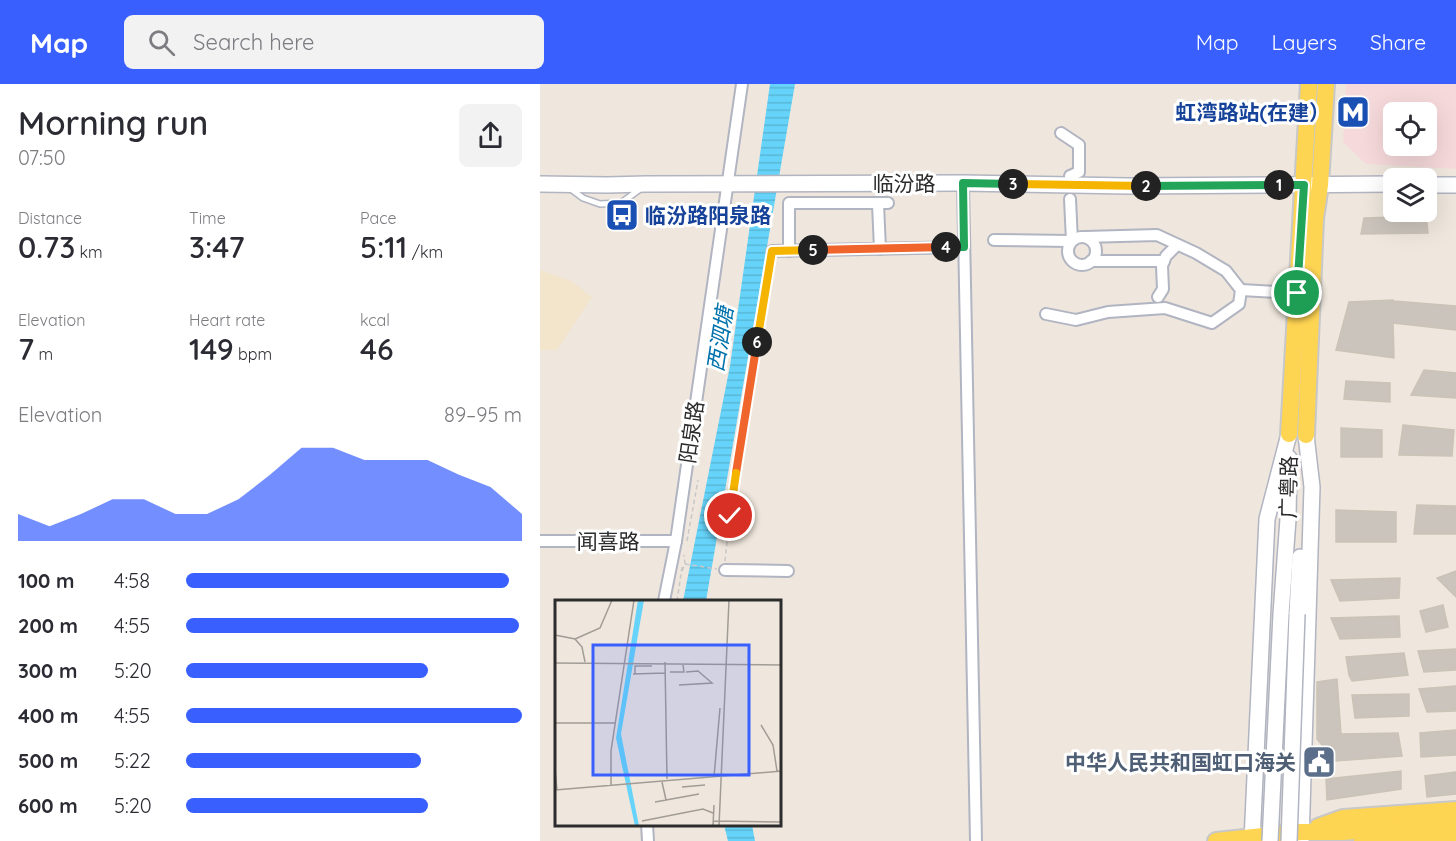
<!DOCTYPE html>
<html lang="en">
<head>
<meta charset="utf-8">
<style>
  :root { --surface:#fff; --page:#f2f2f3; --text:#2b2b33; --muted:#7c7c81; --accent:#3960ff }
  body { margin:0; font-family:Quicksand,"Noto Sans SC",sans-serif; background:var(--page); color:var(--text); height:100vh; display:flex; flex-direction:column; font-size:22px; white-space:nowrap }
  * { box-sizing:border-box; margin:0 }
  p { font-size:20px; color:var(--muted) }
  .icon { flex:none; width:33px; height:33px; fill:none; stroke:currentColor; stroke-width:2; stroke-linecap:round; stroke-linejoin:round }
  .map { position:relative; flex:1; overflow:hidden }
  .details { display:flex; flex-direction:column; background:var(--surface); width:540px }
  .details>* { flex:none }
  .controls { position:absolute; left:843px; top:18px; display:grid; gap:12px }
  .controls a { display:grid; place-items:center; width:54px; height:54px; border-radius:9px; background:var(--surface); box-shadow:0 6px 24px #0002; font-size:30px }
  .pin { position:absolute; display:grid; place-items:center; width:51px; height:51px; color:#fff; margin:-26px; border:3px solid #fff; border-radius:50%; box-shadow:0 2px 6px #0007 }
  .km { position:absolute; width:30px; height:30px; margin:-15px; border-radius:50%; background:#222; color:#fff; font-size:16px; line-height:30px; text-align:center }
  .round { display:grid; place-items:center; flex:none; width:63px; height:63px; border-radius:9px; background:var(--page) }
  .overview { display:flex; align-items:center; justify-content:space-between; height:102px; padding:0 18px }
  h1 { font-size:33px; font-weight:600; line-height:45px }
  .figures { display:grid; grid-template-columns:repeat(3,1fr); gap:9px; height:102px; padding:6px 18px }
  .figures div { display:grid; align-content:center }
  .figures b { font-size:30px; font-weight:600 }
  .figures small { font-size:16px; font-weight:400 }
  .figures p { font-size:16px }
  .chart { height:168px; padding:12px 18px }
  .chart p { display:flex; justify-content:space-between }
  .chart svg { width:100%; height:108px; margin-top:6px; fill:var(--accent); opacity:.7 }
  ul { padding:0 18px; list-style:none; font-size:20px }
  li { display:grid; grid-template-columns:96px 72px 1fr; align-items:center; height:45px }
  li i { height:15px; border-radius:8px; background:var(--accent) }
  header { display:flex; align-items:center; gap:36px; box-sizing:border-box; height:84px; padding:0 30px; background:var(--accent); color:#fff }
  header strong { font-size:28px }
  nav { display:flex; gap:33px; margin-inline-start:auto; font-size:21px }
  .search { width:420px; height:54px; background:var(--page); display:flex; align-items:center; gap:15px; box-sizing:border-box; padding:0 21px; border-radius:9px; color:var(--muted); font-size:22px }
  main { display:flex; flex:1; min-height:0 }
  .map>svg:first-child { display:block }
  .education { fill:#f2e5cb }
  .medical { fill:#f6d9db; fill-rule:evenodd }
  .water { fill:url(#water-rules) }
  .building { fill:#cac4bc; stroke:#cac3b6; stroke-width:1.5 }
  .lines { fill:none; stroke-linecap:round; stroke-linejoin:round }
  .lane-casing { stroke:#b1b4c1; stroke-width:8 }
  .street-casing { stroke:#b1b4c1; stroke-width:14 }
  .secondary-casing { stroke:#b1b4c1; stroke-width:18 }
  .primary-casing { stroke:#c8c8c8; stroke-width:20 }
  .path { stroke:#c8c8c8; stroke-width:1.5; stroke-dasharray:4.5 3; stroke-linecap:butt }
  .lane { stroke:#fff; stroke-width:5 }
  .street { stroke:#fff; stroke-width:10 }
  .secondary { stroke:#fff; stroke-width:15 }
  .primary { stroke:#fed453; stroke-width:16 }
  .secondary-bridge-casing { stroke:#b1b4c1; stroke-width:18; stroke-linecap:butt }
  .secondary-bridge { stroke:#fff; stroke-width:15 }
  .split-1-casing { stroke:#fff; stroke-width:12 }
  .split-2-casing { stroke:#fff; stroke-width:12 }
  .split-3-casing { stroke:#fff; stroke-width:12 }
  .split-4-casing { stroke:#fff; stroke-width:12 }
  .split-5-casing { stroke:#fff; stroke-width:12 }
  .split-6-casing { stroke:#fff; stroke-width:12 }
  .split-7-casing { stroke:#fff; stroke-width:12 }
  .split-8-casing { stroke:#fff; stroke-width:12 }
  .split-1 { stroke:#22a559; stroke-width:8 }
  .split-2 { stroke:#22a559; stroke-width:8 }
  .split-3 { stroke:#f5b400; stroke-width:8 }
  .split-4 { stroke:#22a559; stroke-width:8 }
  .split-5 { stroke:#f0652b; stroke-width:8 }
  .split-6 { stroke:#f5b400; stroke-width:8 }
  .split-7 { stroke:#f0652b; stroke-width:8 }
  .split-8 { stroke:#f5b400; stroke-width:8 }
  .labels { text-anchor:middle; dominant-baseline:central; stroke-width:6; stroke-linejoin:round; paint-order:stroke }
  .transit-label { font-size:21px; font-weight:bold; fill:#164399; stroke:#fff; text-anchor:end }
  .street-label { font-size:21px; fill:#2c2c2c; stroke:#fff }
  .service-label { font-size:21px; font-weight:bold; fill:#4e5e75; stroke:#fff; text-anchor:end }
  .water-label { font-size:22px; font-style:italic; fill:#0172ab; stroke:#fff }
  .inset-road { fill:none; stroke:#a19c96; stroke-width:1.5 }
  .view { fill:#3960ff; fill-opacity:0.15; stroke:#3960ff; stroke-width:3 }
  .inset-edge { fill:none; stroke:#2c2c2c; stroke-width:3 }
</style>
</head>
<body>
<header>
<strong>Map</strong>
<div class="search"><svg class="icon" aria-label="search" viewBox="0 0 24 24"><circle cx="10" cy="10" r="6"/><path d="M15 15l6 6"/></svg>Search here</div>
<nav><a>Map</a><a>Layers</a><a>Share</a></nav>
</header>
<main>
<section class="details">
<div class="overview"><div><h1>Morning run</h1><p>07:50</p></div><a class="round"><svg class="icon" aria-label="share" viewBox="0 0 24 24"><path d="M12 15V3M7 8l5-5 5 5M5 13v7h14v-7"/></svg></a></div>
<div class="figures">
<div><p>Distance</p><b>0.73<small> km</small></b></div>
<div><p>Time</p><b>3:47</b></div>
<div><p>Pace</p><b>5:11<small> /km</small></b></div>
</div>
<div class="figures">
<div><p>Elevation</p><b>7<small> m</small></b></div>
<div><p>Heart rate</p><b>149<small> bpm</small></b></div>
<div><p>kcal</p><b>46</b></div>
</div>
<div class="chart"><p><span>Elevation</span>89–95 m</p>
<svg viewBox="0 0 160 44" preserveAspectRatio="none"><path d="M0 44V33L10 38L20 33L30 27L40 27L50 33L60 33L70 27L80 17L90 6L100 6L110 11L120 11L130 11L140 17L150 22L160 33V44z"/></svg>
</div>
<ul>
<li><b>100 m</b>4:58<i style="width:96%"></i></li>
<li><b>200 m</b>4:55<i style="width:99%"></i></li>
<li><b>300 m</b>5:20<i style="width:72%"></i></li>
<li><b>400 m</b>4:55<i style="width:100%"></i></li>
<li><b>500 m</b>5:22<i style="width:70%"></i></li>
<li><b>600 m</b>5:20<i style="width:72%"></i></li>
</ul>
</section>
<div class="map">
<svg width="916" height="757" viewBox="0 0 916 757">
  <defs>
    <pattern id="water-rules" width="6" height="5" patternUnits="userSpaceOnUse" patternTransform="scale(1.5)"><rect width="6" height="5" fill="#66d4fa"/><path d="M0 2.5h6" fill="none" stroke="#59b6d6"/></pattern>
  </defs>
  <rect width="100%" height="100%" fill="#efe7dd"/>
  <polygon class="education" points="0,186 31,197 52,213 17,266 0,266"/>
  <path class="medical" d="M806,0H916V85L826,80L803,58ZM854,28H886V62H854Z"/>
  <g class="water">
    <polygon points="230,0 255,0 166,517 143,517 190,282"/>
    <polygon points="184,741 212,741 215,757 188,757"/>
  </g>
  <g class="building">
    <polygon points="886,132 888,149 821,150 824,134"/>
    <polygon points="853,216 853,217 916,222 916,246 853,239 854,274 796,266 809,218"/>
    <polygon points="884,286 916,289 916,314 871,311"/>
    <polygon points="806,297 850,299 850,318 804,315"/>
    <polygon points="863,341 914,346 912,372 859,371"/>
    <polygon points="801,344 842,346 842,373 801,373"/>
    <polygon points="877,421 916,422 916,450 874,450"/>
    <polygon points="796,426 856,428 856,458 796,458"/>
    <polygon points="916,487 916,513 897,494"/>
    <polygon points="860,494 859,514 800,517 791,496"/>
    <polygon points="903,521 908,543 886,548 880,527"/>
    <polygon points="859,532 860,553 800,555 791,534"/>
    <polygon points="916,565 916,586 884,588 878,567"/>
    <polygon points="864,569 868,591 812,597 809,591 806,573"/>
    <polygon points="797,595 801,650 858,649 862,672 795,677 777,655 777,598"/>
    <polygon points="916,602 916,627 887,628 879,605"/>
    <polygon points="869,610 869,632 815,634 812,611"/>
    <polygon points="916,646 916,671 881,673 880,649"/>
    <polygon points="861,687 861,705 787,716 786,695"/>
    <polygon points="916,688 916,710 887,713 885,692"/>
  </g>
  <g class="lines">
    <g class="lane-casing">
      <polyline id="lane" points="31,105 43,114 60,120 81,119 100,105"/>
    </g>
    <g class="street-casing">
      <g id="street">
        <polyline points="521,49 539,61 539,88 530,92"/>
        <polyline points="423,99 436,757"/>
        <polyline points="338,120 340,165"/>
        <circle cx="542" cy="167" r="14"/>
        <polyline points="454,156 532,157 530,115"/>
        <polyline points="232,167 424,163"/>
        <polyline points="249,167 249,119 348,119"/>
        <polyline points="551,177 624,177"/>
        <polyline points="701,206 757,209"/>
        <polyline points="618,213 623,205 622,182 626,172 637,161"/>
        <polyline points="506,230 536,236 568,228 625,224 672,239 699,220 701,206 686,187 656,169 617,151 545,153"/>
        <polyline points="0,457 136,457"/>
        <polyline points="185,486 248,487"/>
        <polyline points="124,517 136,457 202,0"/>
        <polyline points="107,740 108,757"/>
      </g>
    </g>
    <g class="secondary-casing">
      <g id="secondary">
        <polyline points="0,100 67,101 106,100 423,99 588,102 854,100"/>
        <polyline points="886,101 916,101"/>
        <polyline points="741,530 748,435 749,374"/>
        <polyline points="757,530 760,473"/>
        <polyline points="712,757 727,435 749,350"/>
        <polyline points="761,757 772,403 766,351"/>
      </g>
    </g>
    <g class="primary-casing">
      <g id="primary">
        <polyline points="749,350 769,0"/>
        <polyline points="766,351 775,135 780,101 786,0"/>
        <polyline points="778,743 803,734 916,726"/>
        <polyline points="676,757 761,748 802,748 916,740"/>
        <polyline points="822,757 916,752"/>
      </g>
    </g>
    <g class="path">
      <polyline points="147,457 158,396"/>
      <path d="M185,477C195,376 213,276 230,176"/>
      <polyline points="145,480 177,485"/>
      <polyline points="142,487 145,480 144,471"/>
      <polyline points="137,517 142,483"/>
    </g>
    <use href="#lane" class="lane"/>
    <use href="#street" class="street"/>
    <use href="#secondary" class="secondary"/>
    <use href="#primary" class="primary"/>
    <g class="secondary-bridge-casing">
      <g id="secondary-bridge">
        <polyline points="730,757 741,530"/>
        <polyline points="749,757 757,530"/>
      </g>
    </g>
    <use href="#secondary-bridge" class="secondary-bridge"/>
  </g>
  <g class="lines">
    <g class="split-1-casing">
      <polyline id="split-1" points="739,101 764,101 757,209"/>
    </g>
    <g class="split-2-casing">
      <polyline id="split-2" points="606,102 739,101"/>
    </g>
    <g class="split-3-casing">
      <polyline id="split-3" points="473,100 606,102"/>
    </g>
    <g class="split-4-casing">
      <polyline id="split-4" points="406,163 424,163 423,99 473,100"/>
    </g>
    <g class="split-5-casing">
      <polyline id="split-5" points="273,166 406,163"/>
    </g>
    <g class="split-6-casing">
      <polyline id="split-6" points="217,258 232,167 273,166"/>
    </g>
    <g class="split-7-casing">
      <polyline id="split-7" points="196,389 217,258"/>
    </g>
    <g class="split-8-casing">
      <polyline id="split-8" points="190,432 196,389"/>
    </g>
    <use href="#split-1" class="split-1"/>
    <use href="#split-2" class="split-2"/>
    <use href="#split-3" class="split-3"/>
    <use href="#split-4" class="split-4"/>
    <use href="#split-5" class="split-5"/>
    <use href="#split-6" class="split-6"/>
    <use href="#split-7" class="split-7"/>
    <use href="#split-8" class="split-8"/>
  </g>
  <defs>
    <g id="metro-square" transform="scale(1.725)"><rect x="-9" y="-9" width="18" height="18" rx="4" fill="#1a4fb4" stroke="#fff"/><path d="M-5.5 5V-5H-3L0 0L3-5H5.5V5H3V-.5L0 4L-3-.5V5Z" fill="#fff"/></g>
    <g id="bus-square" transform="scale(1.725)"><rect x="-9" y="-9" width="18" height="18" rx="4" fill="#1a4fb4" stroke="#fff"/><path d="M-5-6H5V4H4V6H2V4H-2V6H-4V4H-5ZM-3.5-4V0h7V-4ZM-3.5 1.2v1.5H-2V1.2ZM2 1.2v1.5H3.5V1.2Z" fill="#fff"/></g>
    <g id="civic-square" transform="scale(1.725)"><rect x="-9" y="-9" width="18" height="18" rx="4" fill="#5c6f8a" stroke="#fff"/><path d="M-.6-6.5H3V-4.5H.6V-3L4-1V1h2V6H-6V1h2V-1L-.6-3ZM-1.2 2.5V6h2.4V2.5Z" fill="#fff"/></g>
  </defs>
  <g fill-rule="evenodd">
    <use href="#metro-square" x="813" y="28"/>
    <use href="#bus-square" x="82" y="131"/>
    <use href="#civic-square" x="779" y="678"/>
  </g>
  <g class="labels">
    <g class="transit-label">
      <text x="790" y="28">虹湾路站(在建）</text>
      <text x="105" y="131" text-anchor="start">临汾路阳泉路</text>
    </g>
    <g class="street-label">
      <text x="364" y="99">临汾路</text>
      <text transform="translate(151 348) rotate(-82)">阳泉路</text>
      <text transform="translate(748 403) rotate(-89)">广粤路</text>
      <text x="68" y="457">闻喜路</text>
    </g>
    <g class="service-label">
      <text x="756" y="678">中华人民共和国虹口海关</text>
    </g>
    <g class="water-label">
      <text transform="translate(180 255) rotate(-81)">西泗塘</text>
    </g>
  </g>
  <g transform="translate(15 516)">
    <rect width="226" height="226" fill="#efe7dd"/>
    <path d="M83,0H89L66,134L84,226H80L61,138Z" fill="#66d4fa"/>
    <path class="inset-road" d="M0,35L20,39L27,47L30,62M20,39L45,28L57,0M110,62L112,179M0,63L227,65M115,72H129L128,65M78,74L110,73M80,74V66H97M124,85L157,83L143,71L131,72M0,123H61M206,125L218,145L222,171M0,169L2,190M159,177L165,108M107,182L111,200M56,186V151L79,0M127,187L150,185M0,190L227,171M100,202L144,194M87,221L148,209L158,213M158,221L227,222M158,226L159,205M164,226L174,0"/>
    <path class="view" d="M38,45H194V175H38Z"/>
    <rect width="226" height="226" class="inset-edge"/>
  </g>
</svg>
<div class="controls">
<a><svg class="icon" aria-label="locate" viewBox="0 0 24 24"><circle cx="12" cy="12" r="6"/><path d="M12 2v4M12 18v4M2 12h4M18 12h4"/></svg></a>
<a><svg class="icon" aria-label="layers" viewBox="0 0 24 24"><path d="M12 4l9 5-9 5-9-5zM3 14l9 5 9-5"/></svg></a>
</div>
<div class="pin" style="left:757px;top:209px;background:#1e9e55"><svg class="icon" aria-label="arrive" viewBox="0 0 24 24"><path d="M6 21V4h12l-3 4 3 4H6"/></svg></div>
<div class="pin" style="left:190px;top:432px;background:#d93025"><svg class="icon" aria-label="check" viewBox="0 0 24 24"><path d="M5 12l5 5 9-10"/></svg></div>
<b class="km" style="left:739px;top:101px">1</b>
<b class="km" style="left:606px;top:102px">2</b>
<b class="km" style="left:473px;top:100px">3</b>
<b class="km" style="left:406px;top:163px">4</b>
<b class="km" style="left:273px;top:166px">5</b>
<b class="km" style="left:217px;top:258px">6</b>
</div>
</main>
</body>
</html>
